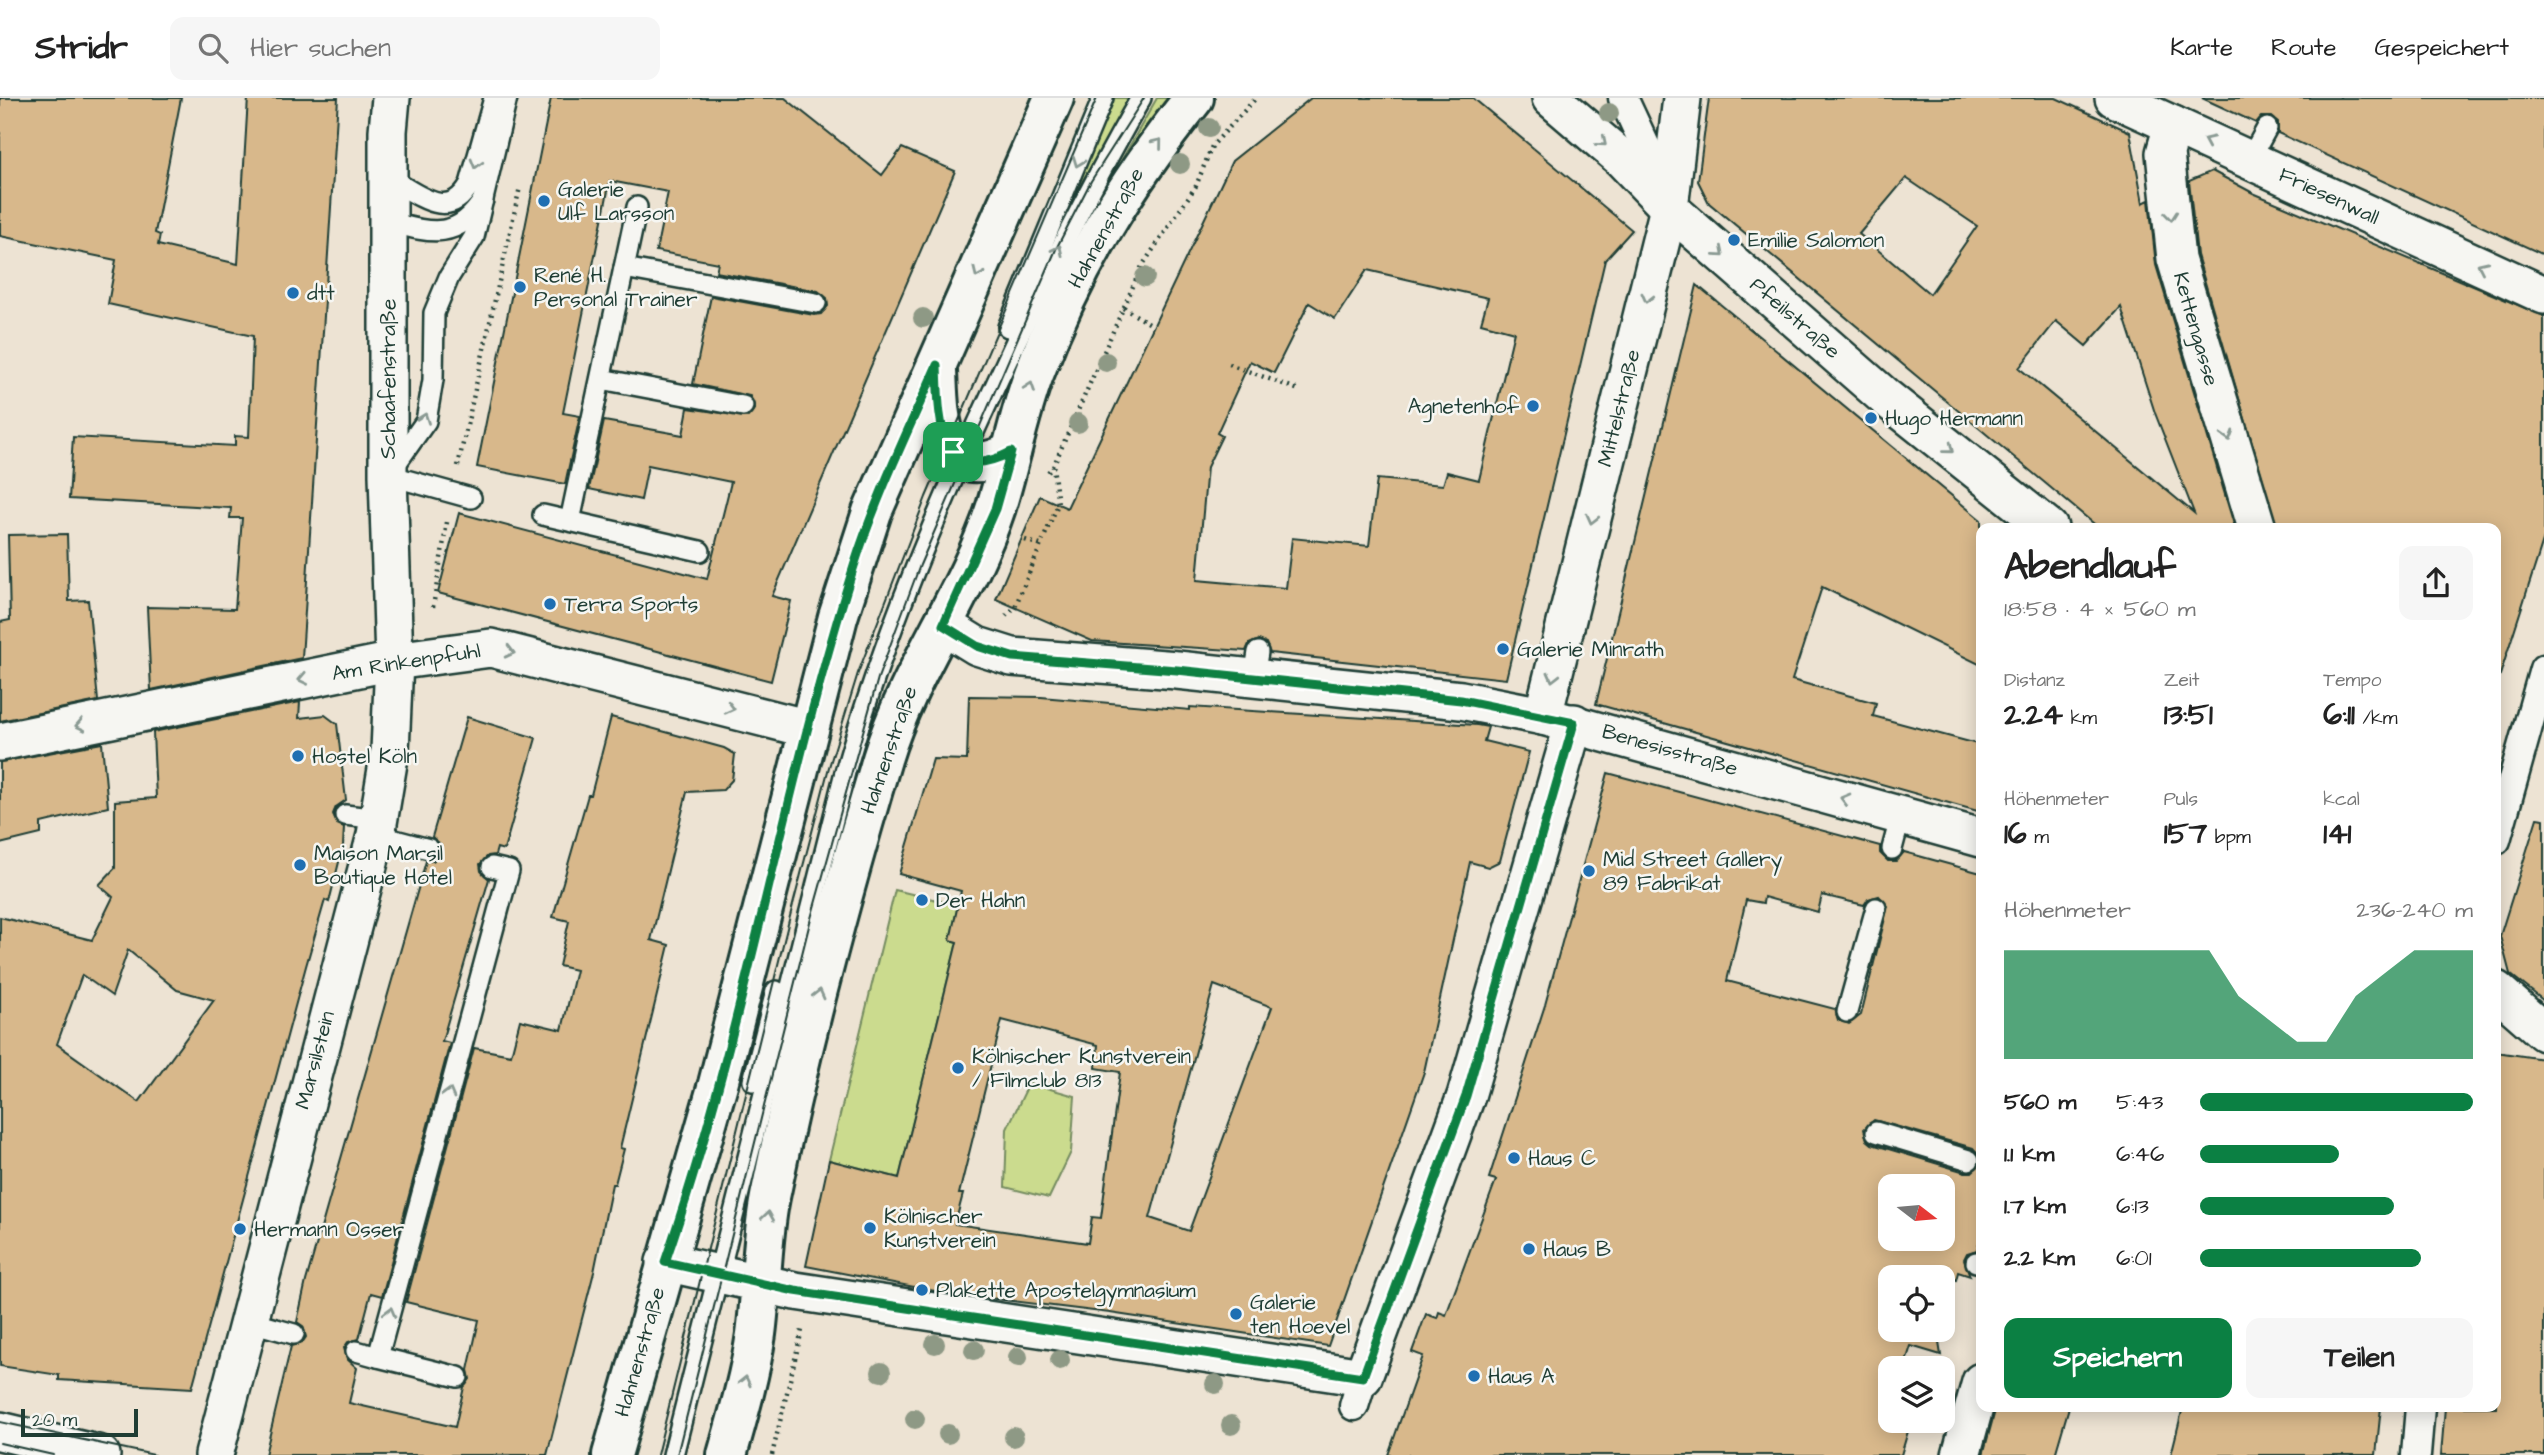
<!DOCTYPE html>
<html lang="de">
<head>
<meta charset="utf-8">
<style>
  :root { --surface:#fff; --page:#f6f6f6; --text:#222; --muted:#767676; --line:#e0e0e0; --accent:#0b8043 }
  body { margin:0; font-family:"Architects Daughter",sans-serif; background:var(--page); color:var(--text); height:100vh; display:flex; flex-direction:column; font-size:26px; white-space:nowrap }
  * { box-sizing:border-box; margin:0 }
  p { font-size:23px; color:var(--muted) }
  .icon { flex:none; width:38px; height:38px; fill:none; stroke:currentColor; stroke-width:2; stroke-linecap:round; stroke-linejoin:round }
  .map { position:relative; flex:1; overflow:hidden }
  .side { position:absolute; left:1976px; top:425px; width:525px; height:889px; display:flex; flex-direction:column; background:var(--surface); border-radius:14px; box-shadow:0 4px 18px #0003 }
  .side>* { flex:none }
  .needle { width:46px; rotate:106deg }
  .controls { position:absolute; left:1878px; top:1076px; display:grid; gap:14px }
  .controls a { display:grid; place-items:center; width:77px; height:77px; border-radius:14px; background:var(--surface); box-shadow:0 4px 18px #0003; font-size:35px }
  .scale { position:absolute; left:21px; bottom:18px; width:117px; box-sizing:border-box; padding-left:7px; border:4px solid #1f3d34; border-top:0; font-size:19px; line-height:24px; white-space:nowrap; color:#1f3d34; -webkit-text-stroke:5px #f6f6f2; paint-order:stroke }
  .pin { position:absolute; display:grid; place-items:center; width:60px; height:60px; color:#fff; margin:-30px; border-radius:14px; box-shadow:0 4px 10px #0006 }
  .round { display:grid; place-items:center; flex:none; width:74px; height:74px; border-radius:14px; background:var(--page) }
  .head { display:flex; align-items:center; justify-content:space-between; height:119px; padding:0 28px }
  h1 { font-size:38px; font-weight:800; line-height:52px }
  .metrics { display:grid; grid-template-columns:repeat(3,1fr); gap:10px; height:119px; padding:7px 28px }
  .metrics div { display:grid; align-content:center }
  .metrics b { font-size:30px; font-weight:800 }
  .metrics small { font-size:19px; font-weight:400 }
  .metrics p { font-size:19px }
  .chart { height:196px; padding:14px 28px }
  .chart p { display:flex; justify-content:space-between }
  .chart svg { width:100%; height:126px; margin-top:7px; fill:var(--accent); opacity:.7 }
  .button { display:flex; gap:14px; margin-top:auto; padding:14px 28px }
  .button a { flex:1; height:80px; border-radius:14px; background:var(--accent); color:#fff; font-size:28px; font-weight:800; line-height:80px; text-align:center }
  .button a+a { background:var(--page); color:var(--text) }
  ul { padding:0 28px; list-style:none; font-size:23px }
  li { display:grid; grid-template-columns:112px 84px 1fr; align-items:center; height:52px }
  li i { height:18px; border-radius:9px; background:var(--accent) }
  header { display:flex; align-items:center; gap:42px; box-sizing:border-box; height:98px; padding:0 35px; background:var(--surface); border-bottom:2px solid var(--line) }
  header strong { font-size:33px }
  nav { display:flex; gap:38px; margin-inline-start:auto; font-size:24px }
  .search { width:490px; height:63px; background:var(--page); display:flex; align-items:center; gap:18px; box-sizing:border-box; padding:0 24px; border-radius:14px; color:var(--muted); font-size:26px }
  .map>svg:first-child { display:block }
  .green { fill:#cbdb8e; stroke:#758c61; stroke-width:2 }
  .building { fill:#d8b88b; stroke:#1f3d34; stroke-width:2; fill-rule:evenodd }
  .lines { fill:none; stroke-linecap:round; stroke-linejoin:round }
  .service-casing { stroke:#1f3d34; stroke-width:24 }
  .pedestrian-casing { stroke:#1f3d34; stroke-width:33 }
  .minor-casing { stroke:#1f3d34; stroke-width:42 }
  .secondary-casing { stroke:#1f3d34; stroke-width:44 }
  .path { stroke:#1f3d34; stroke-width:4.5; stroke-dasharray:2 5; stroke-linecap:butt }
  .service { stroke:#f6f6f2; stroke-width:19 }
  .pedestrian { stroke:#f6f6f2; stroke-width:28 }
  .minor { stroke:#f6f6f2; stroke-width:37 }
  .secondary { stroke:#f6f6f2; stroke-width:38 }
  .tram { stroke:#1f3d34; stroke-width:2 }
  .tree { fill:#8e9985 }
  .oneway { stroke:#8a9a93 }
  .route-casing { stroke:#fff; stroke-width:14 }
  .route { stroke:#0b8043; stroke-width:9 }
  .poi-dot { fill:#1f6fb2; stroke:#f6f6f2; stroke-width:2.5 }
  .labels { text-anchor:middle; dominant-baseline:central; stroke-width:5; stroke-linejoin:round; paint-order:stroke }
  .poi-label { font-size:21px; fill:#1f3d34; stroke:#f6f6f2; text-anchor:start }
  .street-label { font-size:21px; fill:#1f3d34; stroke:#f6f6f2 }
</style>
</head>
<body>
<header>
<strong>Stridr</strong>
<div class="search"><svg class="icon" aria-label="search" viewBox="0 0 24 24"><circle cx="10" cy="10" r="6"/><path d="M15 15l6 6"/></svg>Hier suchen</div>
<nav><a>Karte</a><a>Route</a><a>Gespeichert</a></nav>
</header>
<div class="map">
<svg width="2544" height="1357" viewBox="0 0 2544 1357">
  <rect width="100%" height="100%" fill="#ede3d3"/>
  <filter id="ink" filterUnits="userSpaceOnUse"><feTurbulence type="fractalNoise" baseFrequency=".0143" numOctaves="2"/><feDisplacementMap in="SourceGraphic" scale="14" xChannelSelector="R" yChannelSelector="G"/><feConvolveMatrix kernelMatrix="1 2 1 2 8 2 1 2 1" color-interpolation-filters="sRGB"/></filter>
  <g filter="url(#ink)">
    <g class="green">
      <polygon points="1111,0 1133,0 1075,95 1067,101"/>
      <polygon points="1157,0 1172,0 1117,70"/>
      <polygon points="895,792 958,807 950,842 957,844 899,1080 829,1062"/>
      <polygon points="1029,985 1075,998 1071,1054 1049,1100 1005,1089 1007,1031"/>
    </g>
    <g class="building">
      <polygon points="0,0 181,0 155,135 160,137 158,147 238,166 248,0 338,0 302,560 151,592 147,509 235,511 242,420 230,420 231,410 69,401 73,339 235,348 235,338 249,339 253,238 108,206 116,162 0,138"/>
      <polygon points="551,0 785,0 882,77 902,50 955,73 772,498 791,503 771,583 438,495 459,415 707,481 731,384 648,367 641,402 589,391 604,323 683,337 688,310 748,319 755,310 750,298 693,286 711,198 814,217 821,216 828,208 827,200 818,193 716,174 718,165 656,153 668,94 610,83 563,315 580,318 565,386 477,369"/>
      <path d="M1311,0H1473L1632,132L1605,162L1506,581L1270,555L1266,545L1259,542L1249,546L1246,553L1092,543L996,501L1040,398L1067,410L1232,63ZM1367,172L1488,200L1481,225L1514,234L1479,382L1447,374L1443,387L1377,381L1369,448L1292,440L1286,490L1197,482L1207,369L1222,338L1217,335L1250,263L1274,275L1309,205L1335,221Z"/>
      <path d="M1709,0H2056L2130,34L2143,105L2149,102L2156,167L2235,430H2099L1709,105L1698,83ZM1906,80L1977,128L1930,196L1859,136ZM2121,209L2155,315L2194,415L2019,270L2056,223L2086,248Z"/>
      <polygon points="2202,0 2544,0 2544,157 2278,35 2278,24 2272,19 2261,19 2256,25"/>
      <polygon points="2212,73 2253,95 2544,218 2544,440 2500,577 2496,576 2496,430 2277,430 2197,157 2189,83"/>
      <polygon points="1697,187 1981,422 1981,567 1822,489 1792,582 1876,605 1873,618 1981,647 1981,714 1596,606"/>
      <polygon points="67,436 69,503 88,502 98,603 0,623 0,524 10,522 8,437"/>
      <path d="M969,598L1041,599L1190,612V609L1477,627L1488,629L1484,643L1529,654L1500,763L1488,769L1470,764L1424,974L1328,1248L1110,1215L940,1194L806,1168L829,1062L899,1080L957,844L950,842L961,793L899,776L933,661L967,662ZM1214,887L1272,909L1189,1133L1150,1120ZM1002,922L1098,947L1096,970L1120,974L1101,1120L1092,1119L1088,1145L955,1126L963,1096H959Z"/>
      <path d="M300,604L299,620L325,617L337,626L346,702L336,709L333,716L337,726L344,729L343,748L329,804L325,802L306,868L192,1290L59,1282V1277L0,1268V819L92,842L113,799L99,787L115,770V703L156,700L153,634ZM128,852L177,892L214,902L139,1004L57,946L82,877L112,898Z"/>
      <polygon points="467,619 536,640 504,752 497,750 495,757 488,758 480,766 481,773 489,781 442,943 450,945 382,1198 371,1195 359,1241 348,1244 344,1250 347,1261 357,1270 349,1305 455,1329 464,1289 470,1281 468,1272 479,1222 406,1204 474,950 511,957 520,922 562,932 576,872 559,868 569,823 553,819 588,697 591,697 611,619 724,650 735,656 732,682 723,692 687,694 651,842 669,847 620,1050 624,1051 615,1086 612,1086 594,1174 547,1357 265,1357 291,1248 302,1245 306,1239 303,1228 297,1224 306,1183 426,763 433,763 441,755 441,747 432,739"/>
      <polygon points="102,645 108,709 41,725 41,736 0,746 0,664"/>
      <path d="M1608,675L1880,748V755L1888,763H1896L1904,754L1981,775V1137L1977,1152L1967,1155L1964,1161L1970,1178L1958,1174L1956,1182L1941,1178L1890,1180V1232H1937L1941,1257L1911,1248L1904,1270H1890L1889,1323H1911L1901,1357H1388L1423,1258L1412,1254L1426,1216L1437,1220L1439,1214L1446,1217L1496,1082L1489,1080L1545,907ZM1822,797L1864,807L1868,801L1879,798L1888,808L1861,917L1849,926L1838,922L1835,911L1727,883L1746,802L1763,805L1764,799L1818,814ZM1874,1022L1973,1050L1981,1059L1980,1066L1972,1074H1965L1872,1046L1867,1042L1864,1031ZM1890,1088H1942V1141H1890Z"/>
      <polygon points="2537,720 2544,721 2544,903 2510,876 2500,838"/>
      <polygon points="2496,954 2544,961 2544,1357 2441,1357 2445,1309 2496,1309"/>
      <polygon points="1996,1309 2069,1309 2055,1357 1983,1357"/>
      <polygon points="2183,1309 2381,1309 2376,1357 2171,1357"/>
    </g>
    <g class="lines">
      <g class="service-casing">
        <g id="service">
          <polyline points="2250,61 2267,30"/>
          <path d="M389,80C418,96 448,125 470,86L494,0"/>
          <path d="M389,124C428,134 457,144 483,102"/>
          <polyline points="624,170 816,205"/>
          <polyline points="1008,229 1103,0"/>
          <polyline points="601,281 743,308"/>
          <polyline points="471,400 388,377 426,323 433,282 434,215 449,179 474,139 507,0"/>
          <polyline points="543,417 700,453"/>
          <polyline points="570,423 637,109"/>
          <polyline points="1254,580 1258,554"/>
          <polyline points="345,717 379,721"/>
          <polyline points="376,737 429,751"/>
          <polyline points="1892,751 1901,717"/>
          <polyline points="1847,914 1876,810"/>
          <polyline points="753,983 776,893"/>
          <polyline points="1876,1034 1969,1062"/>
          <polyline points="1976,1164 1981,1165"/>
          <polyline points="247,1223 294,1236"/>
          <polyline points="356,1253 378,1259 509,773 492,769"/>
          <polyline points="378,1259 458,1279"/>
          <path d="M673,1357L845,674C884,538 937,412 997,284C1042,186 1087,94 1141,0"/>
        </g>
      </g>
      <g class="pedestrian-casing">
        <g id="pedestrian">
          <polyline points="1623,0 1650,58"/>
          <polyline points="2496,742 2544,571"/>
          <polyline points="1354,1308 1363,1279"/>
          <polyline points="2416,1357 2420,1309"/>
        </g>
      </g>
      <g class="minor-casing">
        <g id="minor">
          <polyline points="1551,0 1621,60 1669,110 1885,299 2049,430"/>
          <polyline points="2114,0 2544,197"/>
          <polyline points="2173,27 2165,55 2176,161 2257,430"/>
          <polyline points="943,527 977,548 1012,559 1177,572 1461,602 1543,618 1981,740"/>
          <polyline points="1543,618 1669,110 1682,0"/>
          <polyline points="0,644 394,563 491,550 809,631"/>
          <polyline points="2496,892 2544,934"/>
          <polyline points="665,1164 795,1193 1363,1279 1466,998 1574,625"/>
          <polyline points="0,1333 101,1357"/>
          <polyline points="214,1357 376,737 390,653 394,563 388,377 388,33 391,0"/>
          <polyline points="1961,1357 1981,1284"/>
        </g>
      </g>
      <g class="secondary-casing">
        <g id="secondary">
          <path d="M937,273C939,324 940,390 1011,354"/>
          <polyline points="612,1357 718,986 838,519 872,414 1054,0"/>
          <path d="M727,1357C738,1318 750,1277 756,1236C762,1191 761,1144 770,1099C800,952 839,805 882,661C909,572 967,497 996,409C1010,365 1018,319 1034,276C1074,170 1124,88 1194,0"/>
        </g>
      </g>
      <g class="path">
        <polyline points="1123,210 1154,228"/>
        <polyline points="1229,266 1299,292"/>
        <polyline points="458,368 520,89"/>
        <polyline points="1048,374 1053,369 1142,168 1196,88 1212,48 1256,0"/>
        <polyline points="1025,442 1040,447"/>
        <polyline points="433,509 447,424"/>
        <polyline points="1006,518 1015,509 1058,406 1053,369"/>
        <polyline points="772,1357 802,1232"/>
      </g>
      <use href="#service" class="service"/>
      <use href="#pedestrian" class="pedestrian"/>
      <use href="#minor" class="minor"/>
      <use href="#secondary" class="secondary"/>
      <g class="tram">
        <polyline points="0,1324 154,1357"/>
        <polyline points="0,1345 53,1357"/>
        <polyline points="657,1357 789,822 829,669 858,575 926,399 1097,0"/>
        <polyline points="677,1357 810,824 878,580 920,467 1057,149 1091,83 1144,0"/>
      </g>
    </g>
    <g class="tree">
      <circle cx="1609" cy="15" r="10"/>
      <circle cx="1209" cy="30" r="10"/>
      <circle cx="1180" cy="66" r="10"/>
      <circle cx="1145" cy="179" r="10"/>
      <circle cx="923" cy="220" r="10"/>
      <circle cx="1106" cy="264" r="10"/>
      <circle cx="1078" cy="325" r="10"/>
      <circle cx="935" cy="1246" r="10"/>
      <circle cx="974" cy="1252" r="10"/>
      <circle cx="1018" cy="1259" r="10"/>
      <circle cx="1060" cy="1262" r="10"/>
      <circle cx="881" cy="1274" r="10"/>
      <circle cx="1215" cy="1286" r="10"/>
      <circle cx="915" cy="1321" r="10"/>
      <circle cx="1231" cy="1327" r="10"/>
      <circle cx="948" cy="1336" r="10"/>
      <circle cx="1014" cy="1339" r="10"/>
    </g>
    <defs><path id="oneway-chevron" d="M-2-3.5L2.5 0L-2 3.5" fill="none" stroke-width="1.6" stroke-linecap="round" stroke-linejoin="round" transform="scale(1.75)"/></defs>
    <g class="oneway">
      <use href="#oneway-chevron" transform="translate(2208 43) rotate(-156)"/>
      <use href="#oneway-chevron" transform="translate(1602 44) rotate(40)"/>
      <use href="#oneway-chevron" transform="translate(1158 45) rotate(-51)"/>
      <use href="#oneway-chevron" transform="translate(1078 64) rotate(111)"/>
      <use href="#oneway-chevron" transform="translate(476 66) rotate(106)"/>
      <use href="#oneway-chevron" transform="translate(2171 118) rotate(84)"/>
      <use href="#oneway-chevron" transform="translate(1058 152) rotate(-65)"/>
      <use href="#oneway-chevron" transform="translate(1720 155) rotate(41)"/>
      <use href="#oneway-chevron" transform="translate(2482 168) rotate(-155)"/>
      <use href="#oneway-chevron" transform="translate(978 175) rotate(114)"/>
      <use href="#oneway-chevron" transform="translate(1647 200) rotate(104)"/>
      <use href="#oneway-chevron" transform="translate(1030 289) rotate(-71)"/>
      <use href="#oneway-chevron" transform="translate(424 320) rotate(-70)"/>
      <use href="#oneway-chevron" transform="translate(2228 338) rotate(73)"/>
      <use href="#oneway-chevron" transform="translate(1949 351) rotate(39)"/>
      <use href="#oneway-chevron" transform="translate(1592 421) rotate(104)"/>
      <use href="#oneway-chevron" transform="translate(510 554) rotate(14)"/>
      <use href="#oneway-chevron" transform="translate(1553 579) rotate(104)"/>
      <use href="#oneway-chevron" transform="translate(303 581) rotate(168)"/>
      <use href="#oneway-chevron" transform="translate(730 610) rotate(14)"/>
      <use href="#oneway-chevron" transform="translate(80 627) rotate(168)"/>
      <use href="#oneway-chevron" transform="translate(1845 701) rotate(-165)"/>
      <use href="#oneway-chevron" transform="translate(819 896) rotate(-76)"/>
      <use href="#oneway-chevron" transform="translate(449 995) rotate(-75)"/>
      <use href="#oneway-chevron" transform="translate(768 1118) rotate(-82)"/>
      <use href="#oneway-chevron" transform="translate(390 1214) rotate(-75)"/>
      <use href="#oneway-chevron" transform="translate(745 1283) rotate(-77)"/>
    </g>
  </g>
  <g class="lines" filter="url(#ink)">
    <g class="route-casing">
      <path id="route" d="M937,267C939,318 937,392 1011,354L995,411L943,527L977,548L1012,559L1177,572L1461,602L1574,625L1466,998L1363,1279L795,1193L665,1164C744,937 781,697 854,468C876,399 908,333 937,267Z"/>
    </g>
    <use href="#route" class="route"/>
  </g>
  <g class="poi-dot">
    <circle cx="544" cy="103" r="7"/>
    <circle cx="1734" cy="142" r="7"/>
    <circle cx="520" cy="189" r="7"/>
    <circle cx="293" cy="195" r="7"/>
    <circle cx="1533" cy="308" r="7"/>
    <circle cx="1871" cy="320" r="7"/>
    <circle cx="550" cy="506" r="7"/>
    <circle cx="1503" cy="551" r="7"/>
    <circle cx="298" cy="658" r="7"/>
    <circle cx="300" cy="767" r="7"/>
    <circle cx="1589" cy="773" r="7"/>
    <circle cx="922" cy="802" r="7"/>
    <circle cx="958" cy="970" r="7"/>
    <circle cx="1514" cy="1060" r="7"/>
    <circle cx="870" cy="1130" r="7"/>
    <circle cx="240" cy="1131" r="7"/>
    <circle cx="1529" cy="1151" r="7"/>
    <circle cx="922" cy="1192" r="7"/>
    <circle cx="1236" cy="1216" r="7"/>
    <circle cx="1474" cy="1278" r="7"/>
  </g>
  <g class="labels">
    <g class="poi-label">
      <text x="558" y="91">Galerie<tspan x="558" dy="24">Ulf Larsson</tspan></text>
      <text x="1748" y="142">Emilie Salomon</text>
      <text x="534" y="177">René H.<tspan x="534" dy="24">Personal Trainer</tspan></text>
      <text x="307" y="195">dtt</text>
      <text x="1519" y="308" text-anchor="end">Agnetenhof</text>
      <text x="1885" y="320">Hugo Hermann</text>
      <text x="564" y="506">Terra Sports</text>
      <text x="1517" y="551">Galerie Minrath</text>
      <text x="312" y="658">Hostel Köln</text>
      <text x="314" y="755">Maison Marsil<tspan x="314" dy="24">Boutique Hotel</tspan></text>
      <text x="1603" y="761">Mid Street Gallery<tspan x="1603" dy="24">89 Fabrikat</tspan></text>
      <text x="936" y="802">Der Hahn</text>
      <text x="972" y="958">Kölnischer Kunstverein<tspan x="972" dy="24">/ Filmclub 813</tspan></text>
      <text x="1528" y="1060">Haus C</text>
      <text x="884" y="1118">Kölnischer<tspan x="884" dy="24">Kunstverein</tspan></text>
      <text x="254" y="1131">Hermann Osser</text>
      <text x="1543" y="1151">Haus B</text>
      <text x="936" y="1192">Plakette Apostelgymnasium</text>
      <text x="1250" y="1204">Galerie<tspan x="1250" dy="24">ten Hoevel</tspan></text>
      <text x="1488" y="1278">Haus A</text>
    </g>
    <g class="street-label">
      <text transform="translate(2329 98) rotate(25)">Friesenwall</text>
      <text transform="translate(1106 130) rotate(-61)">Hahnenstraße</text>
      <text transform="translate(1795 220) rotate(41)">Pfeilstraße</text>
      <text transform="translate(2196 231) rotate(74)">Kettengasse</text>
      <text transform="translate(388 281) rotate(-90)">Schaafenstraße</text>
      <text transform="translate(1619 310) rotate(-76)">Mittelstraße</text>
      <text transform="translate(406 564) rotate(-9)">Am Rinkenpfuhl</text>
      <text transform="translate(889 652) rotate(-71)">Hahnenstraße</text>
      <text transform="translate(1670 652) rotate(16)">Benesisstraße</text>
      <text transform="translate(315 962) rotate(-75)">Marsilstein</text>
      <text transform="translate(640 1254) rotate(-74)">Hahnenstraße</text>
    </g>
  </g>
</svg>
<div class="controls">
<a><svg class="needle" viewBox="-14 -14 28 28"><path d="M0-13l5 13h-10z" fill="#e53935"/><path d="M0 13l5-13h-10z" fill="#767676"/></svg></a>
<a><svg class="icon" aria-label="locate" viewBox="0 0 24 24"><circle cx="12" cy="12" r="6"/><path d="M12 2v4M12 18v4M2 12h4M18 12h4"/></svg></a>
<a><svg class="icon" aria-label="layers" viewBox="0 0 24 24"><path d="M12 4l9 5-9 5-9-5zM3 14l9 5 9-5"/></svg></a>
</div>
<div class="scale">20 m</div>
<div class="pin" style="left:953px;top:354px;background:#1e9e55"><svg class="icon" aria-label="arrive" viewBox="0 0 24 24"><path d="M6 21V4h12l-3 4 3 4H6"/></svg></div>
<section class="side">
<div class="head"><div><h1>Abendlauf</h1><p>18:58 · 4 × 560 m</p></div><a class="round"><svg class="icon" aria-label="share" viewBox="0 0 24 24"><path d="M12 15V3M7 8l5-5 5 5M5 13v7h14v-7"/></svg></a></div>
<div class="metrics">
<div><p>Distanz</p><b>2.24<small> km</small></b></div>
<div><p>Zeit</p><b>13:51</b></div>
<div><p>Tempo</p><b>6:11<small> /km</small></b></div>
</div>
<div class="metrics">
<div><p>Höhenmeter</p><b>16<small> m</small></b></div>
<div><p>Puls</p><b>157<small> bpm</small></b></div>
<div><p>kcal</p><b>141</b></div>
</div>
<div class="chart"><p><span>Höhenmeter</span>236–240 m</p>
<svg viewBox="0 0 160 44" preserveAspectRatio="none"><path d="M0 44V6L10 6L20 6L30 6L40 6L50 6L60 6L70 6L80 22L90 30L100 38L110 38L120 22L130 14L140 6L150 6L160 6V44z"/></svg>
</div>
<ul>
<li><b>560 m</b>5:43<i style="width:100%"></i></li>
<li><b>1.1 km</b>6:46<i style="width:51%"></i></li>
<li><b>1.7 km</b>6:13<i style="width:71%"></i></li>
<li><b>2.2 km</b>6:01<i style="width:81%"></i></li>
</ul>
<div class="button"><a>Speichern</a><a>Teilen</a></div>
</section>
</div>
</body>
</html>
